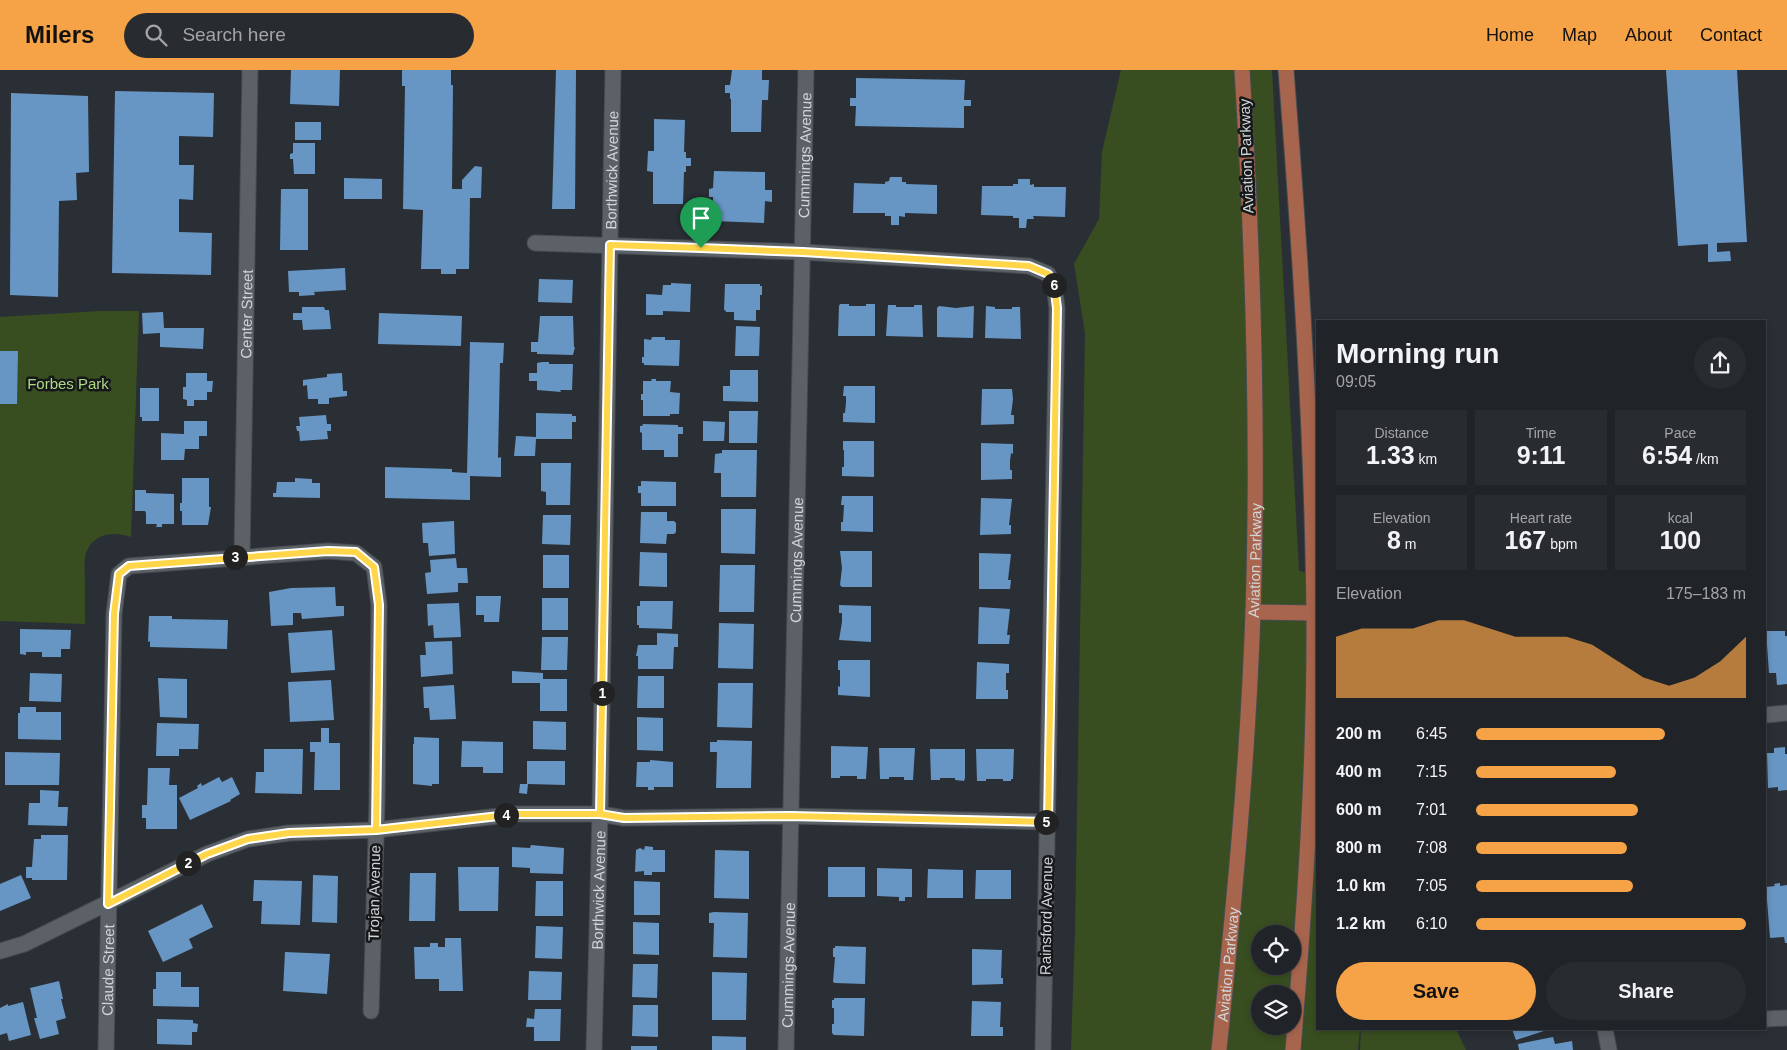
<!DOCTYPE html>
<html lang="en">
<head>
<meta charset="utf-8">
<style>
  :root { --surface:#202328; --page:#282b30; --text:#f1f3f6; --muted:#a2a4a8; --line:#3d4045; --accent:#f6a247 }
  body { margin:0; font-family:Helvetica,sans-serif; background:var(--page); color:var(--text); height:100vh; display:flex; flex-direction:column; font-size:19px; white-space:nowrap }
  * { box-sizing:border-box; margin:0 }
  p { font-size:16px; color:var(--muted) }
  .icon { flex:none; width:28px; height:28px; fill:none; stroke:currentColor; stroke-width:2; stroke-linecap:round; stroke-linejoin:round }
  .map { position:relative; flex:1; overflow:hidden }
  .panel { position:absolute; left:1316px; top:250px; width:450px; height:710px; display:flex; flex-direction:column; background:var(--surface); border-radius:0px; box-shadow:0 2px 8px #0003,0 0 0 1px var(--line) }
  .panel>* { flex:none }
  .buttons { position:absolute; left:1251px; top:855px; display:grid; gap:10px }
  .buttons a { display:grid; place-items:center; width:50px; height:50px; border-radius:50%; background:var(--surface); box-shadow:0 2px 8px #0003,0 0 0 1px var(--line); font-size:25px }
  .pin { position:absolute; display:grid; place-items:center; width:42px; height:42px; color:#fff; margin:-51px -21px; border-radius:50% 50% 50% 0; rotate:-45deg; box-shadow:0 0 5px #0007 }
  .pin .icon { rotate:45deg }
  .km { position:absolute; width:25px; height:25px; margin:-12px; border-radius:50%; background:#222; color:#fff; font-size:14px; line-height:25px; text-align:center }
  .round { display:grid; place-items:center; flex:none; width:52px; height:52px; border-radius:26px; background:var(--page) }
  .summary { display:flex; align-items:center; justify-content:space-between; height:85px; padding:0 20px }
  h1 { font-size:28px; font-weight:800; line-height:38px }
  .stats { display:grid; grid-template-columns:repeat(3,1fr); gap:8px; height:85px; padding:5px 20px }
  .stats div { display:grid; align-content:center; border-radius:0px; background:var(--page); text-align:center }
  .stats b { font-size:25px; font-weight:800 }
  .stats small { font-size:14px; font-weight:400 }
  .stats p { font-size:14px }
  .chart { height:140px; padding:10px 20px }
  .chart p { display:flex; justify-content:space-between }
  .chart svg { width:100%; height:90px; margin-top:5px; fill:var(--accent); opacity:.7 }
  .button { display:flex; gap:10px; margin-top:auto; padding:10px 20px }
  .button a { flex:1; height:58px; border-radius:30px; background:var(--accent); color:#111; font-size:20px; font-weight:800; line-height:58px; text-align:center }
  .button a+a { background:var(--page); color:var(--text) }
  ul { padding:0 20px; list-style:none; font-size:16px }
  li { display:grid; grid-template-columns:80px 60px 1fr; align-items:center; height:38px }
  li i { height:12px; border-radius:6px; background:var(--accent) }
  header { display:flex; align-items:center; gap:30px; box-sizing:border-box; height:70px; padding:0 25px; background:var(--accent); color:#111 }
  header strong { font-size:24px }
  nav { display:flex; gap:28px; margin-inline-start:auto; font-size:18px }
  .search { width:350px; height:45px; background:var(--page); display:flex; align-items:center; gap:12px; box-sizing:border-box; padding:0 18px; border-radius:28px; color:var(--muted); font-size:19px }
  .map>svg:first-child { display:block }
  .green { fill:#384e20; fill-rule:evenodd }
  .building { fill:#6796c4 }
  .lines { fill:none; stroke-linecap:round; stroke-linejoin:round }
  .minor-casing { stroke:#474c51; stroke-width:17 }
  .major-casing { stroke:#474c51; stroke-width:17 }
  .minor { stroke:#5b6167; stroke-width:15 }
  .major { stroke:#a8654e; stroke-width:15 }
  .route-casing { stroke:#fff; stroke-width:10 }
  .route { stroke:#ffd54a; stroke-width:6 }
  .labels { text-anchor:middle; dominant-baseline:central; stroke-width:5; stroke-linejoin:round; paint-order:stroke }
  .street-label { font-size:15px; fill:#d1d5d8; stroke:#151719 }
  .park-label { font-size:15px; fill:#afd987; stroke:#151719 }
</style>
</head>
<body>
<header>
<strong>Milers</strong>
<div class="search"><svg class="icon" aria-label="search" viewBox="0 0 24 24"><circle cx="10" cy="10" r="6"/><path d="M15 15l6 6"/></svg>Search here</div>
<nav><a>Home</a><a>Map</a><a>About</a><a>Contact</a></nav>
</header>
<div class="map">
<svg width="1787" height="980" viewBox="0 0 1787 980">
  <rect width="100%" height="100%" fill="#2a2f35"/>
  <g class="green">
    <path d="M1121,0H1272L1299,501L1318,505V959H1360L1358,980H1071L1075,861L1085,263L1074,194L1099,149L1102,82ZM1260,864H1292V896H1260ZM1260,924H1292V956H1260Z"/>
    <path d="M100,241H139L131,467C112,460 90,464 85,487C84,496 85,506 85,514C85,527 85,540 85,554L0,551V247Z"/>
    <polygon points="1361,959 1456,959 1466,980 1360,980"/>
  </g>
  <g class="building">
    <polygon points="291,0 340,0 339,36 290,34"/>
    <polygon points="402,0 451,0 451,15 453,15 452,119 462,119 462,110 475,96 482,97 481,128 470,128 469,199 456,199 456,204 441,204 441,199 421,199 423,140 403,139 405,16 402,16"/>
    <polygon points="556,0 576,0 575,139 552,139"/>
    <polygon points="732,0 762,0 762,10 769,10 768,30 762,30 761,62 731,62 731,29 730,29 730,23 725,23 725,15 730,15"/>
    <polygon points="1666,0 1737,0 1747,172 1717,173 1717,182 1730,181 1731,191 1708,192 1708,174 1678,176"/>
    <polygon points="856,8 965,10 964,30 971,30 971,36 964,36 964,58 855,56 856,36 850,36 850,28 856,28"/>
    <polygon points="115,21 214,23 213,67 179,66 179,95 194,95 193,130 179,129 179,162 212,163 211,205 112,203"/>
    <polygon points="11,23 88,26 89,102 76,103 77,130 59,131 58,227 10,225"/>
    <polygon points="654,49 685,50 684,82 686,82 686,88 691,88 691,96 686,96 686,102 684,102 683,134 653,134 653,102 647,101 648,81 654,81"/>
    <rect x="295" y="52" width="26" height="18"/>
    <polygon points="293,73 315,73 315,104 294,104 293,89 290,89 290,84 293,83"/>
    <polygon points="714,101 765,102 765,120 772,120 772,132 765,131 764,153 713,151 713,127 709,127 709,119 713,118"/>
    <polygon points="890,107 902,107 902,112 906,112 906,114 937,115 937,144 905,143 905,147 899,146 899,155 891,155 891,146 885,146 885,143 853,143 854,113 885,114 885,112 889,111"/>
    <polygon points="344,108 382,109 382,129 344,129"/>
    <polygon points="1018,109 1030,109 1030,115 1034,114 1034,117 1066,117 1065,147 1033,146 1034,149 1027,149 1026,158 1019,158 1019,148 1013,148 1013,146 981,145 982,116 1013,116 1013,114 1018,114"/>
    <polygon points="281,119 308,119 308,180 280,180"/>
    <polygon points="345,198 346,220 314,222 315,225 299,226 299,222 289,222 288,201"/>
    <polygon points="539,209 573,210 572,233 538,232"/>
    <polygon points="671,213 691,214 690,242 663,241 663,245 646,245 646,224 662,225 663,215 671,215"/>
    <polygon points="725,214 760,214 760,216 762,216 762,225 760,225 760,240 756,240 756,251 734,250 734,242 726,242 725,240 724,240"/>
    <polygon points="840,234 849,234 849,236 866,236 866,234 875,234 875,266 838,266 839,236"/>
    <polygon points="888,235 896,235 896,237 914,237 914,235 922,235 923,267 886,266"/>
    <polygon points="939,236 956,238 974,236 973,268 937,267 937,238"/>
    <polygon points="986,236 995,237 995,239 1012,239 1012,237 1020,237 1021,269 985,268"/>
    <polygon points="302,237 324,237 325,240 329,240 331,259 303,260 302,250 293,250 293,243 302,243"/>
    <polygon points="163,242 164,258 204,258 203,279 160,277 160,263 143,264 142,243"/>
    <polygon points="379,243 462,246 461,276 378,274"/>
    <polygon points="540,246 573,246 574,277 575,277 573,285 537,284 537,282 531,282 531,272 538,272"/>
    <polygon points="736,256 760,257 759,286 735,286"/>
    <polygon points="652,267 665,267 665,270 680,270 679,296 644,295 644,293 642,293 642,287 644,287 644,269 651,270"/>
    <polygon points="470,272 504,273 503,293 500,293 498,388 501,387 501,407 470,406 470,430 385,428 385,397 452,399 452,402 467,403"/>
    <polygon points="0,281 18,281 17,334 0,334"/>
    <polygon points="542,292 549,292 549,294 573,294 572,320 560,320 561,322 537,320 537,311 529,311 529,303 537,303 537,293"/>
    <polygon points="730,300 758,300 758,332 723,331 723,316 730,316"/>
    <polygon points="186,303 207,303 207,311 213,311 212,322 207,322 207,330 194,330 194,336 187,336 187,330 183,329 183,317 186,317"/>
    <polygon points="342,303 343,321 347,321 347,326 329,328 329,334 318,334 318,329 308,329 307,315 303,316 303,310 327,307 327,304"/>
    <polygon points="651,309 656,309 656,311 671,311 670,322 680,323 679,344 670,344 670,346 643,346 643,330 641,330 641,324 643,324 643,311 652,311"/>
    <polygon points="844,316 875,316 875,353 843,352 843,343 845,343 846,332 846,326 843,326"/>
    <polygon points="140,318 159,318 159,351 142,351 142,347 140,347"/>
    <polygon points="982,319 1012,319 1013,329 1011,345 1014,345 1014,354 981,355"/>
    <polygon points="729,341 758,341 757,373 729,373"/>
    <polygon points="536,343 572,344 572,346 576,346 576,352 572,352 572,369 536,369 535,386 514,386 516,366 536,367"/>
    <polygon points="326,345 327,354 331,354 331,361 327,361 328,369 300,371 299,361 297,361 296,356 300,356 299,347"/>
    <polygon points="184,351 207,351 207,366 199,366 199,379 185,379 184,390 161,390 161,363 184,364"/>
    <polygon points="703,351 725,352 724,371 703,371"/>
    <polygon points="643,354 678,355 678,357 683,357 683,364 678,364 678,387 664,387 664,380 642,380 642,363 640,362 640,356 642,356"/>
    <polygon points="843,371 874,371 874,407 842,406 842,397 844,397 844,380 843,380"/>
    <polygon points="981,373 1013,374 1013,384 1011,383 1010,391 1010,400 1012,400 1012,409 981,410"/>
    <polygon points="722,380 757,380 756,427 721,427 721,403 714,403 715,384 722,383"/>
    <polygon points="541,393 571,393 570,435 546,435 546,422 541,421"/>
    <polygon points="182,408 209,408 209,437 211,437 208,455 182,455 182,441 180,441 180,433 182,433"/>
    <polygon points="295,408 312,409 312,413 320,413 320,428 273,427 273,423 276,423 277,412 295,412"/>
    <polygon points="641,411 676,412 676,436 641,436 641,423 638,423 638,416 641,416"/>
    <polygon points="135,420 146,420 146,423 174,424 174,454 162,454 162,457 156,457 157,454 146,454 146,443 145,441 135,441"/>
    <polygon points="842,426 873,426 873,462 841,461 841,452 843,452 844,435 841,435"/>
    <polygon points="981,428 1012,429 1009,455 1011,455 1011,464 980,465"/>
    <polygon points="721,439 756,439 755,484 721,483"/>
    <polygon points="641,442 667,442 667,451 674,451 676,453 676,462 674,464 667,464 666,474 640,473"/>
    <polygon points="543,445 571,445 570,475 542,474"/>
    <polygon points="454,451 455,484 429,486 428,473 423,473 422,453"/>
    <polygon points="840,481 872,481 872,517 842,517 840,515 842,498"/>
    <polygon points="640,482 667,483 667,517 639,516"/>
    <polygon points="979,483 1011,484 1008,510 1011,510 1010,519 979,519"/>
    <rect x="543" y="485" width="26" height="33"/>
    <polygon points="456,488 457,498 467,498 468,513 458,513 458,522 427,524 425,503 431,502 430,490"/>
    <polygon points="720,495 755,495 754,542 719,542"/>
    <polygon points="335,517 336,536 344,536 344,546 302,549 301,543 293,543 293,555 271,556 269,522 291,518"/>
    <polygon points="476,526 501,526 499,552 484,552 484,545 476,545"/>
    <rect x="542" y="528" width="26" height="32"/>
    <polygon points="640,531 673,531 672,559 639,558 639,555 637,555 637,536 640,536"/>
    <polygon points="459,533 461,567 434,568 433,555 428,556 427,534"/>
    <polygon points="839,535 871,536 871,572 839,570 842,552 842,543 839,543"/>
    <polygon points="979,537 1010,539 1007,565 1010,565 1009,574 978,574"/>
    <polygon points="149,546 172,546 172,549 228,550 227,579 150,577 150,571 148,572"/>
    <polygon points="719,553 754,554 753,599 718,598"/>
    <polygon points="20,559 71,560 70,579 61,579 61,587 42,587 42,582 26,582 26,585 20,584"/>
    <polygon points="332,560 335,600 291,603 288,563"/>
    <polygon points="1766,561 1785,561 1785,566 1787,566 1787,614 1777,615 1776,603 1769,603"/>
    <polygon points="657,563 678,564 678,577 674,577 673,599 638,599 638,586 636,586 638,575 657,575"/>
    <polygon points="542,567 568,567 567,600 541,600"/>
    <polygon points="452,571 453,604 421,607 420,585 426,585 425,572"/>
    <polygon points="840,590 870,590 870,627 838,625 838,616 840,617 840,600 838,600 838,591"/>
    <polygon points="977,592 1009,594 1009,603 1006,603 1006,620 1008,620 1008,629 976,629"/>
    <polygon points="512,601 543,603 543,609 567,609 567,641 540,641 540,613 512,613"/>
    <polygon points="30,603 62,604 61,632 29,631"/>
    <polygon points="638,606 664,606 664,638 637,638"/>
    <polygon points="158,608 187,609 187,648 160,647"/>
    <polygon points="331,610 334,650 290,652 288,612"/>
    <polygon points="718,613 753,613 752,658 717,657"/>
    <polygon points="454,615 456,649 430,650 429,638 424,638 423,617"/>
    <polygon points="20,637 36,637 36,642 61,642 61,670 18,669 18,643 20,643"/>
    <polygon points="637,647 663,648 663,681 637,680"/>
    <polygon points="533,651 566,652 566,680 533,679"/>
    <polygon points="157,653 199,654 198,679 179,679 179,686 156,686"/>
    <polygon points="321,658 329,658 329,673 340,673 340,720 314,720 315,682 310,682 310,672 321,672"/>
    <polygon points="414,667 439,668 439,714 432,714 432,716 413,714 413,674 414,674"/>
    <polygon points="717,670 752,671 751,718 716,718 717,682 710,682 710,672 717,672"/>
    <polygon points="462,671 503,672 503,703 483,703 483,697 461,697"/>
    <polygon points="831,676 868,677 866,709 857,709 857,706 840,706 840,708 831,708"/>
    <polygon points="1785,677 1785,684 1787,684 1787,720 1778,721 1778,717 1768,718 1767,683 1774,683 1774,678"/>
    <polygon points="879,678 915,678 913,710 904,710 904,707 889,707 889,709 880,709"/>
    <polygon points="264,679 303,679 302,724 255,723 256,702 264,702"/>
    <polygon points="930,679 965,679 965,708 964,711 955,710 955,708 940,708 940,710 931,710"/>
    <polygon points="976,679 1014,679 1013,709 1011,709 1011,711 1003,711 1003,709 986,709 986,711 977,711"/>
    <polygon points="5,682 60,683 59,715 5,715"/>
    <polygon points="650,690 673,692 673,717 654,717 654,720 648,720 648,717 636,717 637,692 650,692"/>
    <polygon points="527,691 565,691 565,715 528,714 527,724 519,723 520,714 527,714"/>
    <polygon points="148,698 170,698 169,715 177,715 177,759 146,759 146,748 142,748 142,735 147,735"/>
    <polygon points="219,707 222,712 232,707 240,724 230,730 231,731 190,750 179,728 198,718 197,716 201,713 202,716"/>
    <polygon points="40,720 59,721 58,737 68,737 67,756 28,755 29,733 40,733"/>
    <polygon points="41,765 68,765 67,810 32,810 32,808 26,808 26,797 32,797 34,769 41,769"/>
    <polygon points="531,775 564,778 563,804 530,803 530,798 512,797 512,777 530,778"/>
    <polygon points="645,776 653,777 653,780 665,780 665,802 652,802 652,805 644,805 644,801 635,802 636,780 640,778 644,780"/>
    <polygon points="715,780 749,781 749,829 714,828"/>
    <polygon points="458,797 499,797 498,841 459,841"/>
    <rect x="828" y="797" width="37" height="30"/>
    <polygon points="877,798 912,799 912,827 905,827 905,831 899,831 899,827 877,826"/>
    <polygon points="928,799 963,800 963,828 927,828"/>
    <polygon points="976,800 1011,800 1011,829 975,829"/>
    <polygon points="410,803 436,803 435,851 409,851"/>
    <polygon points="21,805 31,828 0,841 0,814"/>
    <polygon points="313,805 338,806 337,853 312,852"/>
    <polygon points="254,810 302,811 300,855 261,854 262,831 253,831"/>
    <polygon points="536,811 563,811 563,846 535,846"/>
    <polygon points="634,811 660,812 660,845 634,845"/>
    <polygon points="1780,813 1780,816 1787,815 1787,873 1785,873 1784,867 1770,868 1766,817 1775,816 1774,814"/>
    <polygon points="202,834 213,857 189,869 193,878 163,892 148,861"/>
    <polygon points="714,842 748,843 747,888 713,887 714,853 709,853 709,843"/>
    <polygon points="633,852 659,853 659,885 633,884"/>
    <polygon points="536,856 563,857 562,889 535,888"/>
    <polygon points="445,868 461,868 463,921 439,921 439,909 415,909 414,877 430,877 430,873 438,873 438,877 445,877"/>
    <polygon points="835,876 866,877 865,914 835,913 833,912 835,887 833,887 833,878 835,878"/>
    <polygon points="972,879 1002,880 1001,908 1003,908 1003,914 972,915"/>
    <polygon points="285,882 330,884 327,924 283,921"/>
    <polygon points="633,894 658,894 657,928 632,927"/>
    <polygon points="529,901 562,902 561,930 528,930"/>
    <polygon points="156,902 181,902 181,917 199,917 199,937 153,936 153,919 156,919"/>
    <polygon points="712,902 747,903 746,950 712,950"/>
    <polygon points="59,911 63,929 61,929 66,948 56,951 59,964 40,969 34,948 37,948 30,918"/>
    <polygon points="834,928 865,928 864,966 834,965 832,963 832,954 834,954 834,938 832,938 832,930 834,930"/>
    <polygon points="972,931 1001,932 1000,957 1003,957 1003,966 971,966"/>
    <polygon points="23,932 31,965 9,971 7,963 0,965 0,938 8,934 8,936"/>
    <polygon points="633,935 658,935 658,967 632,966"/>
    <polygon points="535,939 561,939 560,971 534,971 534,957 526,957 527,948 534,949"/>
    <polygon points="157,949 193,950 193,953 198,954 197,962 192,962 192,975 157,974"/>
    <polygon points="1512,959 1550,959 1516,970"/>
    <polygon points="712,966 746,967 746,980 712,980"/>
    <polygon points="1553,967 1555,974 1572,971 1573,980 1519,980 1518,974"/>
    <rect x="631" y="976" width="26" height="4"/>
  </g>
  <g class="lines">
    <g class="minor-casing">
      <g id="minor">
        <polyline points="535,173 803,182 1029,196 1048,204 1054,215 1057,238 1043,980"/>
        <path id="s1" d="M242,486L250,0"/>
        <polyline points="1765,645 1787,643"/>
        <polyline points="0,881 24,874 207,784 248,769 289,763 375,760 516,744 600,744 624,748 790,746 1048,752"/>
        <polyline points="1765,949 1787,948"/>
        <polyline points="1605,959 1609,980"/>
        <path id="s2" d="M106,980L114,544L119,504L129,496L328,481L356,483L374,497L379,535L377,732L371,941"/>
        <path id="s3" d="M594,980L600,744L613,0"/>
        <path id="s4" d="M786,980L806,0"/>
      </g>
    </g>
    <g class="major-casing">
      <g id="major">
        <path d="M1286,0C1300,180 1312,361 1314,542C1315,688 1305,834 1293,980"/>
        <polyline points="1253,542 1314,543"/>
        <path id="s5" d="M1219,980C1234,834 1248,689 1253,542C1259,362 1253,180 1242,0"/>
      </g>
    </g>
    <use href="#minor" class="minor"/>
    <use href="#major" class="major"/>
  </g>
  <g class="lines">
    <g class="route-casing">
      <polyline id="route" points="701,178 610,175 600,744 516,744 376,760 289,763 248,769 207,784 108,834 114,544 119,504 129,496 328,481 356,482 374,497 379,535 376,760 516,744 600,744 624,748 790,746 1048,752 1057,238 1054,215 1048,204 1029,196 803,182 701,178"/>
    </g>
    <use href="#route" class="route"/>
  </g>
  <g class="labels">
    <g class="street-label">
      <text stroke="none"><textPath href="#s4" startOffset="895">Cummings Avenue</textPath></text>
      <text transform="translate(1246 86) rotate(-92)">Aviation Parkway</text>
      <text stroke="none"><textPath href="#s3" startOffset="880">Borthwick Avenue</textPath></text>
      <text stroke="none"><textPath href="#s1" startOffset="242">Center Street</textPath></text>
      <text stroke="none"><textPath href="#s4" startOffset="490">Cummings Avenue</textPath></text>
      <text stroke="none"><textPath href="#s5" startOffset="491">Aviation Parkway</textPath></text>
      <text stroke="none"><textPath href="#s3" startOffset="160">Borthwick Avenue</textPath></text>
      <text transform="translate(374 823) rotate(-89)">Trojan Avenue</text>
      <text transform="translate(1046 846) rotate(-89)">Rainsford Avenue</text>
      <text stroke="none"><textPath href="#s4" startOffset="85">Cummings Avenue</textPath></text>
      <text stroke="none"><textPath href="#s5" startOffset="86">Aviation Parkway</textPath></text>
      <text stroke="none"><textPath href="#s2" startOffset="80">Claude Street</textPath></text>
    </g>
    <g class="park-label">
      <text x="68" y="313">Forbes Park</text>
    </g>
  </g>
</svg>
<div class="buttons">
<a><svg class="icon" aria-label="locate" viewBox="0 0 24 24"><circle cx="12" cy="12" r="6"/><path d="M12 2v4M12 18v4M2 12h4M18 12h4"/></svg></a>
<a><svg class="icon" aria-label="layers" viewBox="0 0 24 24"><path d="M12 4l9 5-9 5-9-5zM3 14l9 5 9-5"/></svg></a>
</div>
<div class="pin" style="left:701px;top:178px;background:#1e9e55"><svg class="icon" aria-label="arrive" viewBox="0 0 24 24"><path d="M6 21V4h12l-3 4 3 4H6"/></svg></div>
<b class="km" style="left:602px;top:623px">1</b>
<b class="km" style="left:188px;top:793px">2</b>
<b class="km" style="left:235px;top:487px">3</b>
<b class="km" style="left:506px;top:745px">4</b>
<b class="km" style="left:1046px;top:752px">5</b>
<b class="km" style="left:1054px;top:215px">6</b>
<section class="panel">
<div class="summary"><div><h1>Morning run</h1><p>09:05</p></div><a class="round"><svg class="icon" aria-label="share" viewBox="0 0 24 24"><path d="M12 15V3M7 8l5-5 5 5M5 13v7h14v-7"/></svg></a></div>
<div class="stats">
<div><p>Distance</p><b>1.33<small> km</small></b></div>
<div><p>Time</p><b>9:11</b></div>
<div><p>Pace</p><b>6:54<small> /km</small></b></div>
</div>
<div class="stats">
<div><p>Elevation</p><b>8<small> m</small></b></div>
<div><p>Heart rate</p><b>167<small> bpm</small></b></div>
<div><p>kcal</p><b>100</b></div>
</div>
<div class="chart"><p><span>Elevation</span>175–183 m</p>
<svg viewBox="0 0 160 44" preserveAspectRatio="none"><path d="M0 44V14L10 10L20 10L30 10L40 6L50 6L60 10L70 14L80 14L90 14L100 18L110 26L120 34L130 38L140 34L150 26L160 14V44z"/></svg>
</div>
<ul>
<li><b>200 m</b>6:45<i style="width:70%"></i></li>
<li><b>400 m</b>7:15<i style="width:52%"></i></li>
<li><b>600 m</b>7:01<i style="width:60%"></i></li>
<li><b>800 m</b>7:08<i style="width:56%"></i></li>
<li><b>1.0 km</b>7:05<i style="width:58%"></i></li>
<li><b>1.2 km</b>6:10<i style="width:100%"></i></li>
</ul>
<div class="button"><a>Save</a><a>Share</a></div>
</section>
</div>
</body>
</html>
